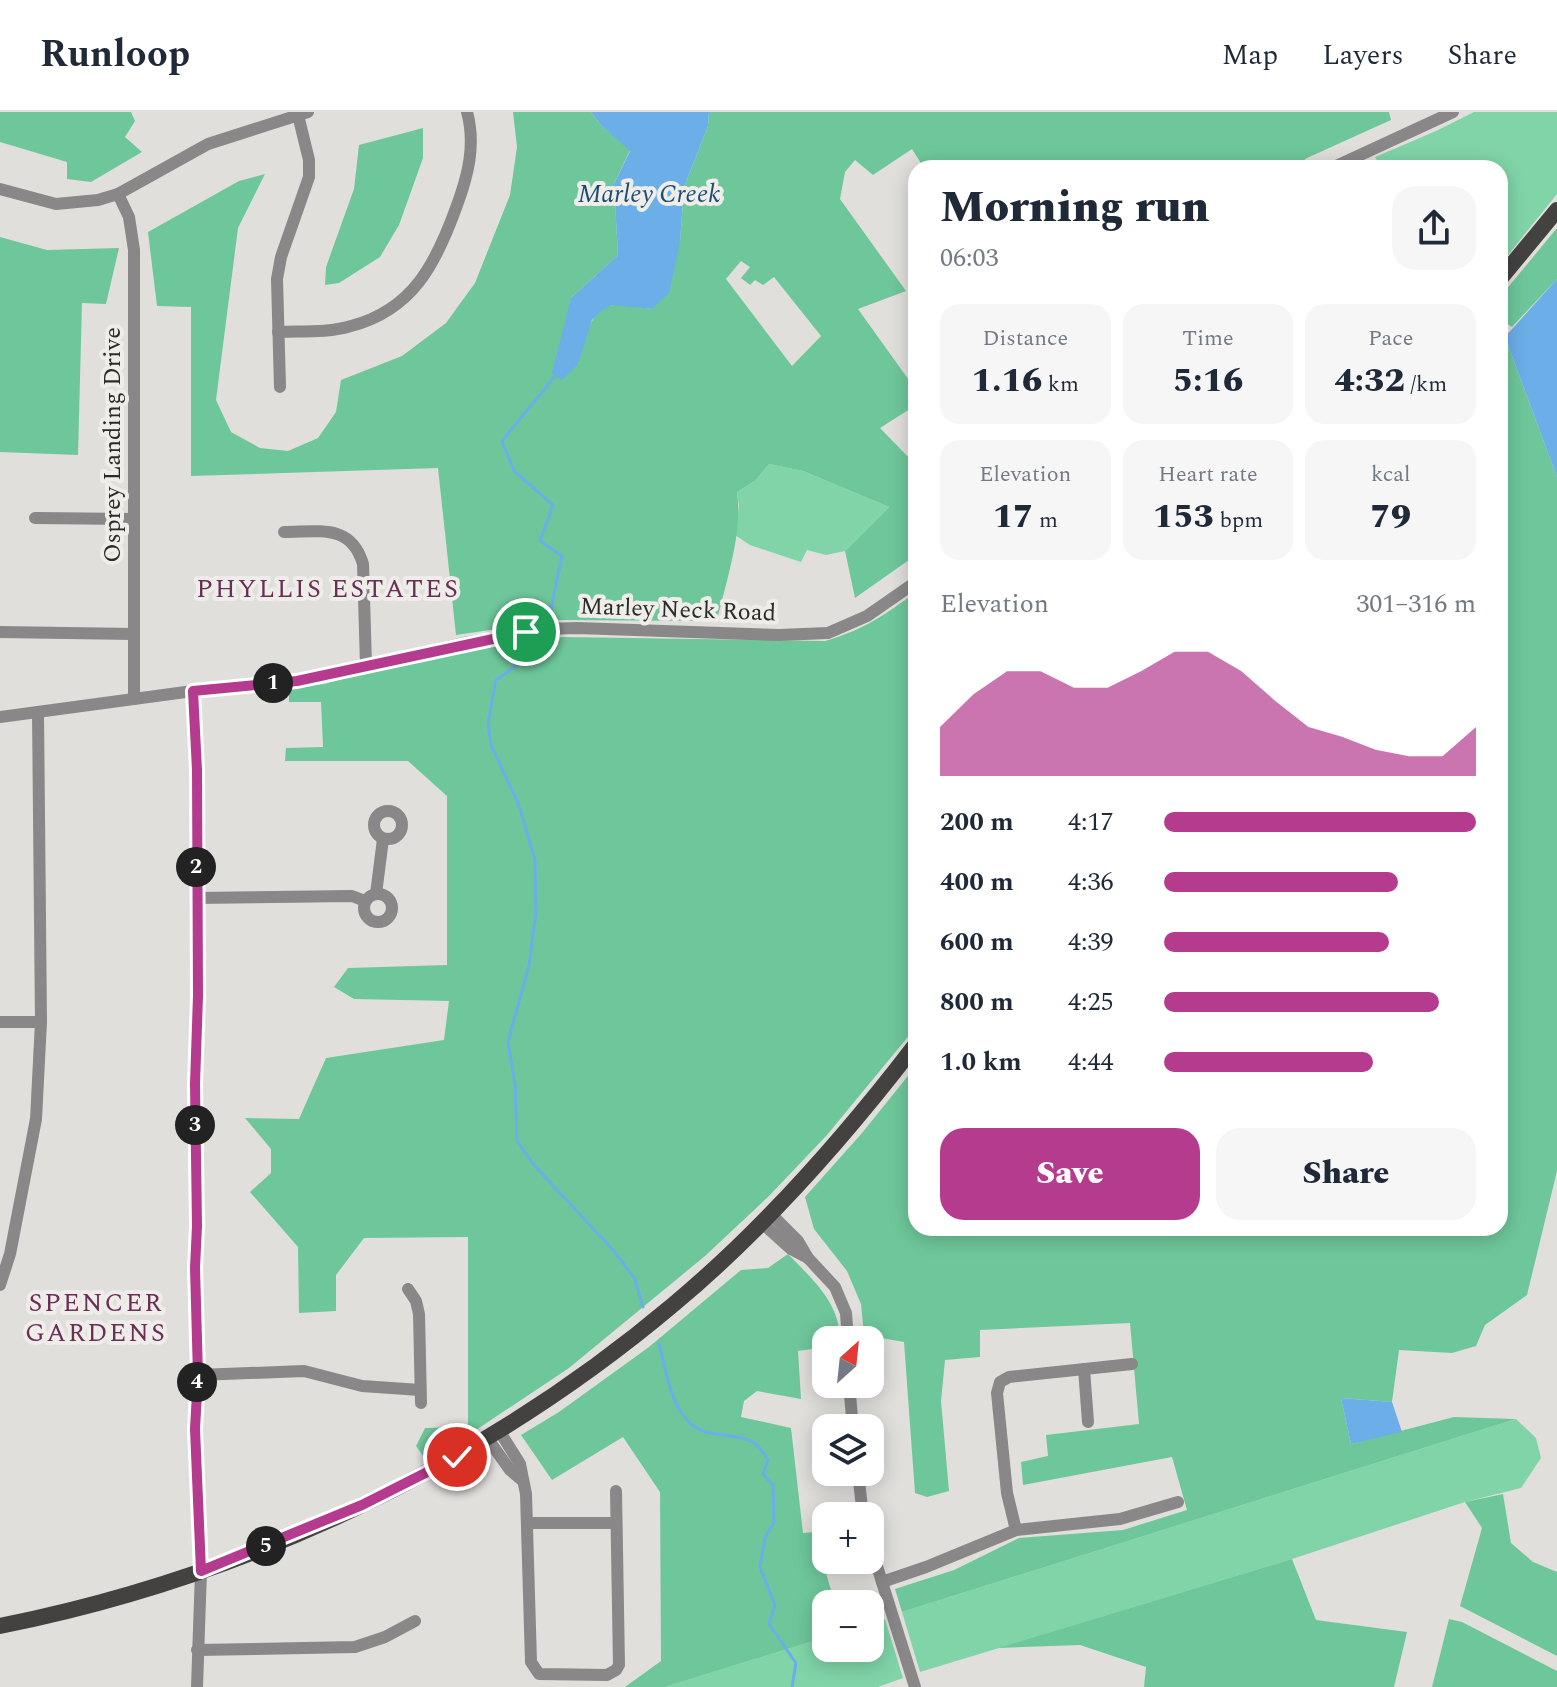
<!DOCTYPE html>
<html lang="en">
<head>
<meta charset="utf-8">
<style>
  :root { --surface:#fff; --page:#f6f6f7; --text:#1f2937; --muted:#747a83; --line:#e0e1e3; --accent:#b53b8e }
  body { margin:0; font-family:Spectral,serif; background:var(--page); color:var(--text); height:100vh; display:flex; flex-direction:column; font-size:30px; white-space:nowrap }
  * { box-sizing:border-box; margin:0 }
  p { font-size:26px; color:var(--muted) }
  .icon { flex:none; width:44px; height:44px; fill:none; stroke:currentColor; stroke-width:2; stroke-linecap:round; stroke-linejoin:round }
  .map { position:relative; flex:1; overflow:hidden }
  .sheet { position:absolute; left:908px; top:48px; width:600px; height:1076px; display:flex; flex-direction:column; background:var(--surface); border-radius:24px; box-shadow:0 4px 20px #0003 }
  .sheet>* { flex:none }
  .needle { width:52px; rotate:27deg }
  .fabs { position:absolute; left:812px; top:1214px; display:grid; gap:16px }
  .fabs a { display:grid; place-items:center; width:72px; height:72px; border-radius:16px; background:var(--surface); box-shadow:0 4px 20px #0003; font-size:40px }
  .pin { position:absolute; display:grid; place-items:center; width:68px; height:68px; color:#fff; margin:-34px; border:4px solid #fff; border-radius:50%; box-shadow:0 2px 8px #0007 }
  .km { position:absolute; width:40px; height:40px; margin:-20px; border-radius:50%; background:#222; color:#fff; font-size:22px; line-height:40px; text-align:center }
  .round { display:grid; place-items:center; flex:none; width:84px; height:84px; border-radius:24px; background:var(--page) }
  .head { display:flex; align-items:center; justify-content:space-between; height:136px; padding:0 32px }
  h1 { font-size:44px; font-weight:800; line-height:60px }
  .stats { display:grid; grid-template-columns:repeat(3,1fr); gap:12px; height:136px; padding:8px 32px }
  .stats div { display:grid; align-content:center; border-radius:20px; background:var(--page); text-align:center }
  .stats b { font-size:34px; font-weight:800 }
  .stats small { font-size:22px; font-weight:400 }
  .stats p { font-size:22px }
  .chart { height:224px; padding:16px 32px }
  .chart p { display:flex; justify-content:space-between }
  .chart svg { width:100%; height:144px; margin-top:8px; fill:var(--accent); opacity:.7 }
  .primary-button { display:flex; gap:16px; margin-top:auto; padding:16px 32px }
  .primary-button a { flex:1; height:92px; border-radius:24px; background:var(--accent); color:#fff; font-size:32px; font-weight:800; line-height:92px; text-align:center }
  .primary-button a+a { background:var(--page); color:var(--text) }
  ul { padding:0 32px; list-style:none; font-size:26px }
  li { display:grid; grid-template-columns:128px 96px 1fr; align-items:center; height:60px }
  li i { height:20px; border-radius:10px; background:var(--accent) }
  header { display:flex; align-items:center; gap:48px; box-sizing:border-box; height:112px; padding:0 40px; background:var(--surface); border-bottom:2px solid var(--line) }
  header strong { font-size:38px }
  nav { display:flex; gap:44px; margin-inline-start:auto; font-size:28px }
  .map>svg:first-child { display:block }
  .green { fill:#80d4a8 }
  .forest { fill:#6ec79a; fill-rule:evenodd }
  .water { fill:#6baee8 }
  .lines { fill:none; stroke-linecap:round; stroke-linejoin:round }
  .stream { stroke:#6baee8; stroke-width:3 }
  .minor { stroke:#898787; stroke-width:12 }
  .major { stroke:#444141; stroke-width:16 }
  .route-casing { stroke:#fff; stroke-width:16 }
  .route { stroke:#b53b8e; stroke-width:10 }
  .labels { text-anchor:middle; dominant-baseline:central; stroke-width:8; stroke-linejoin:round; paint-order:stroke }
  .street-label { font-size:24px; fill:#2b2b2a; stroke:#eeede9 }
  .water-label { font-size:26px; font-style:italic; fill:#1d4d74; stroke:#eeede9 }
  .neighbourhood-label { font-size:26px; letter-spacing:2px; fill:#6b2f56; stroke:#eeede9 }
</style>
</head>
<body>
<header>
<strong>Runloop</strong>
<nav><a>Map</a><a>Layers</a><a>Share</a></nav>
</header>
<div class="map">
<svg width="1557" height="1575" viewBox="0 0 1557 1575">
  <rect width="100%" height="100%" fill="#e1dfdc"/>
  <g class="green">
    <polygon points="1474,0 1557,0 1557,82 1500,153 1500,56 1382,56 1375,45 1436,19"/>
    <polygon points="769,352 803,359 889,395 845,439 826,443 807,438 801,450 750,433 735,423 739,394 737,380 755,369"/>
    <polygon points="1516,1307 1536,1326 1541,1346 1521,1376 1465,1390 1292,1447 920,1560 902,1500"/>
    <polygon points="885,1507 903,1566 878,1575 665,1575 826,1525 826,1536 870,1536 870,1512"/>
  </g>
  <g class="forest">
    <polygon points="0,0 131,0 135,9 125,25 142,40 91,70 67,67 67,50 0,30"/>
    <path d="M513,0H591L601,13L630,38L614,72L618,143L571,186L578,252C584,232 588,197 613,193C624,191 641,196 652,197L680,130L684,75L708,14L709,0H1389L1391,8L1307,46L1293,56H924L912,37L873,63L855,48L845,60L840,87L906,179L858,197L916,278V293L880,316L916,353V443L855,486L845,439L889,395L803,359L769,352L755,369L737,380C743,421 726,469 717,509L558,508L456,523L438,356L191,364V195L157,194L148,120L239,69L265,62L238,116L216,288L231,320L260,336L288,339L318,326L336,300L341,268L402,244L446,211L475,171L510,83L517,35ZM741,149L750,155L741,166L750,173L755,168L763,173L774,165L821,224L792,254L726,167Z"/>
    <polygon points="423,16 423,46 399,113 380,145 339,171 325,173 326,155 354,77 359,33"/>
    <polygon points="1557,116 1557,167 1512,215 1500,207 1500,185"/>
    <polygon points="0,125 47,138 119,136 106,192 82,191 78,343 0,340"/>
    <polygon points="1500,222 1505,225 1557,365 1557,1059 1527,1183 1485,1213 1476,1234 1452,1241 1399,1238 1392,1290 1341,1286 1351,1332 1454,1305 1516,1307 902,1500 895,1477 954,1458 1019,1426 1123,1418 1187,1398 1172,1345 1023,1373 1021,1350 1048,1344 1046,1323 1139,1312 1130,1211 980,1218 980,1245 945,1248 941,1289 949,1379 927,1385 915,1381 904,1230 864,1223 861,1192 847,1159 814,1117 805,1085 862,1021 916,954 916,1116 1500,1116"/>
    <path d="M916,480V915L827,1023L768,1085L705,1144L569,1256L455,1332L426,1348L416,1334L425,1316L468,1315V1125L364,1126L336,1163V1199L299,1201L298,1135L250,1080L271,1061V1037L245,1006L299,1007L326,946L444,928L449,889L354,887L334,875L348,856L447,853V684L408,649H285L286,636L323,635L321,590H289V576L324,572L380,557L518,530L563,525L825,529C863,518 885,503 916,480Z"/>
    <path d="M788,1142C812,1167 840,1190 840,1228H826V1235L798,1239L801,1287L757,1279L744,1289L741,1305L791,1316L803,1421L826,1419V1448H840L824,1454L835,1492H826V1525L665,1575H625L661,1549L660,1380L623,1325L552,1368L521,1323L559,1300L649,1235L741,1158L768,1156Z"/>
    <polygon points="1503,1382 1511,1431 1533,1450 1557,1460 1557,1544 1460,1494 1482,1416 1465,1390"/>
    <polygon points="1292,1447 1316,1508 1407,1520 1394,1575 1144,1575 1146,1555 1080,1533 998,1536"/>
    <polygon points="1449,1507 1462,1510 1557,1559 1557,1575 1432,1575"/>
  </g>
  <g class="water">
    <polygon points="591,0 709,0 708,14 684,75 680,130 669,181 652,197 612,193 601,199 592,208 578,252 562,268 552,261 571,186 618,143 614,72 630,39 601,13"/>
    <polygon points="1557,167 1557,365 1505,225"/>
    <polygon points="1341,1286 1392,1290 1402,1320 1351,1332"/>
  </g>
  <g class="lines">
    <g class="stream">
      <polyline points="549,506 562,444 540,429 553,393 514,359 502,329 556,263"/>
      <polyline points="543,527 539,538 496,568 488,611 491,633 518,691 535,747 536,801 529,853 508,930 515,972 517,1029 534,1053 614,1139 635,1167 643,1195"/>
      <path d="M659,1232C666,1257 669,1288 687,1308C705,1329 742,1319 757,1333C761,1337 765,1343 768,1348L763,1362L773,1373L774,1410L765,1426L760,1455L775,1493L769,1512L796,1551L792,1575"/>
    </g>
    <g class="minor">
      <polyline points="1332,56 1453,0"/>
      <polyline points="0,77 56,92 98,88 118,82 208,32 308,0"/>
      <polyline points="118,82 129,105 134,138 134,587"/>
      <path d="M278,220C302,219 328,221 351,214C413,198 436,151 456,96C468,64 476,33 467,0"/>
      <polyline points="280,275 277,167 281,145 309,65 309,48 298,3"/>
      <polyline points="35,406 134,407"/>
      <path d="M284,420C318,420 351,411 363,452L366,553"/>
      <polyline points="0,520 134,522"/>
      <polyline points="193,579 197,658 198,884 195,972 197,1114 195,1156 198,1263 195,1317 201,1459 197,1575"/>
      <polyline points="0,605 193,579 297,569 464,531 544,517 577,516 779,523 828,521 867,504 916,470"/>
      <circle cx="388" cy="713" r="14"/>
      <circle cx="378" cy="796" r="14"/>
      <polyline points="376,782 383,727"/>
      <polyline points="196,786 352,784 365,789"/>
      <polyline points="0,910 41,910"/>
      <polyline points="771,1102 798,1129 808,1146"/>
      <polyline points="762,1111 791,1137 808,1146 835,1175 846,1201 848,1228"/>
      <polyline points="0,1173 10,1142 36,1007 41,910 38,600"/>
      <polyline points="408,1177 416,1189 419,1202 421,1291"/>
      <polyline points="1084,1257 1088,1310"/>
      <polyline points="198,1263 304,1259 362,1274 420,1278"/>
      <polyline points="849,1272 853,1316"/>
      <polyline points="500,1320 520,1352 526,1382 531,1550 539,1562 607,1563 616,1558 619,1553 616,1379"/>
      <polyline points="488,1327 510,1358 523,1369"/>
      <polyline points="858,1360 863,1404"/>
      <polyline points="528,1411 616,1411"/>
      <polyline points="1016,1418 1007,1381 997,1281 1000,1270 1009,1265 1132,1252"/>
      <polyline points="870,1432 915,1575"/>
      <polyline points="882,1470 926,1455 1016,1418 1120,1407 1178,1390"/>
      <polyline points="197,1538 355,1535 385,1525 415,1509"/>
    </g>
    <g class="major">
      <polyline points="1500,167 1557,98"/>
      <path d="M0,1514C246,1465 482,1354 674,1192C765,1116 844,1026 916,932"/>
    </g>
  </g>
  <g class="lines">
    <g class="route-casing">
      <polyline id="route" points="457,1345 362,1393 201,1459 195,1317 198,1263 195,1156 197,1114 195,972 198,884 197,658 193,579 297,569 526,520"/>
    </g>
    <use href="#route" class="route"/>
  </g>
  <g class="labels">
    <g class="street-label">
      <text transform="translate(113 333) rotate(-90)">Osprey Landing Drive</text>
      <text transform="translate(678 498) rotate(2)">Marley Neck Road</text>
    </g>
    <g class="water-label">
      <text x="649" y="82">Marley Creek</text>
    </g>
    <g class="neighbourhood-label">
      <text x="328" y="477">PHYLLIS ESTATES</text>
      <text x="96" y="1191">SPENCER<tspan x="96" dy="30">GARDENS</tspan></text>
    </g>
  </g>
</svg>
<div class="fabs">
<a><svg class="needle" viewBox="-14 -14 28 28"><path d="M0-13l5 13h-10z" fill="#e53935"/><path d="M0 13l5-13h-10z" fill="#747a83"/></svg></a>
<a><svg class="icon" aria-label="layers" viewBox="0 0 24 24"><path d="M12 4l9 5-9 5-9-5zM3 14l9 5 9-5"/></svg></a>
<a>+</a>
<a>−</a>
</div>
<div class="pin" style="left:526px;top:520px;background:#1e9e55"><svg class="icon" aria-label="arrive" viewBox="0 0 24 24"><path d="M6 21V4h12l-3 4 3 4H6"/></svg></div>
<div class="pin" style="left:457px;top:1345px;background:#d93025"><svg class="icon" aria-label="check" viewBox="0 0 24 24"><path d="M5 12l5 5 9-10"/></svg></div>
<b class="km" style="left:273px;top:571px">1</b>
<b class="km" style="left:196px;top:755px">2</b>
<b class="km" style="left:195px;top:1013px">3</b>
<b class="km" style="left:197px;top:1270px">4</b>
<b class="km" style="left:266px;top:1434px">5</b>
<section class="sheet">
<div class="head"><div><h1>Morning run</h1><p>06:03</p></div><a class="round"><svg class="icon" aria-label="share" viewBox="0 0 24 24"><path d="M12 15V3M7 8l5-5 5 5M5 13v7h14v-7"/></svg></a></div>
<div class="stats">
<div><p>Distance</p><b>1.16<small> km</small></b></div>
<div><p>Time</p><b>5:16</b></div>
<div><p>Pace</p><b>4:32<small> /km</small></b></div>
</div>
<div class="stats">
<div><p>Elevation</p><b>17<small> m</small></b></div>
<div><p>Heart rate</p><b>153<small> bpm</small></b></div>
<div><p>kcal</p><b>79</b></div>
</div>
<div class="chart"><p><span>Elevation</span>301–316 m</p>
<svg viewBox="0 0 160 44" preserveAspectRatio="none"><path d="M0 44V29L10 19L20 12L30 12L40 17L50 17L60 12L70 6L80 6L90 12L100 21L110 29L120 32L130 36L140 38L150 38L160 29V44z"/></svg>
</div>
<ul>
<li><b>200 m</b>4:17<i style="width:100%"></i></li>
<li><b>400 m</b>4:36<i style="width:75%"></i></li>
<li><b>600 m</b>4:39<i style="width:72%"></i></li>
<li><b>800 m</b>4:25<i style="width:88%"></i></li>
<li><b>1.0 km</b>4:44<i style="width:67%"></i></li>
</ul>
<div class="primary-button"><a>Save</a><a>Share</a></div>
</section>
</div>
</body>
</html>
